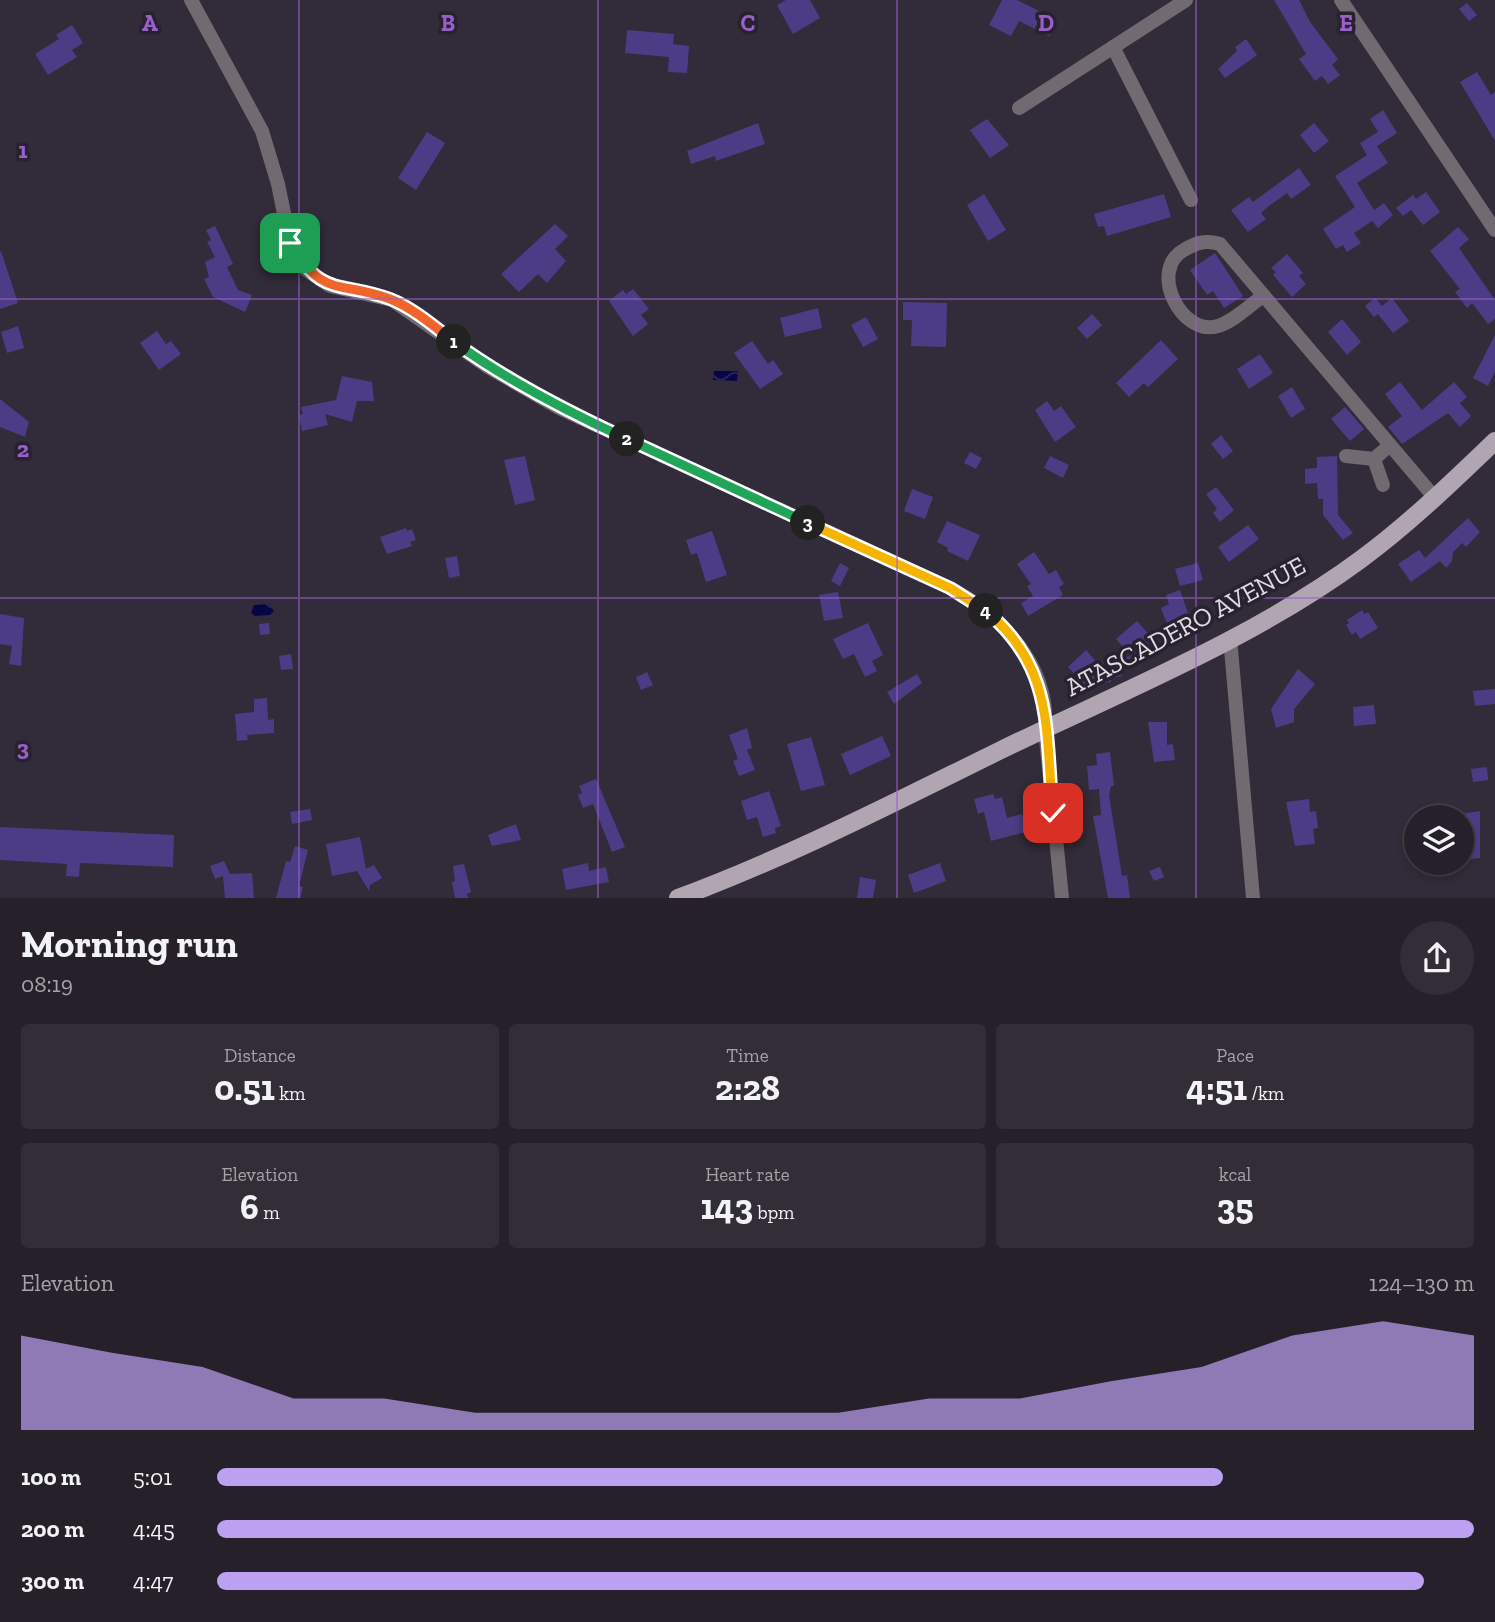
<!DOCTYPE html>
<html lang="en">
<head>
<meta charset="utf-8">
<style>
  :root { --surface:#26202b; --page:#322d37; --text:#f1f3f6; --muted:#a4a3a9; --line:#423e47; --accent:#bca0f2 }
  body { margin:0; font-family:"Zilla Slab",serif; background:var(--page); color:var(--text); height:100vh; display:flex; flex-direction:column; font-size:26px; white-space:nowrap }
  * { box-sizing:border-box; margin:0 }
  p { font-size:23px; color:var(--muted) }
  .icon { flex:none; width:38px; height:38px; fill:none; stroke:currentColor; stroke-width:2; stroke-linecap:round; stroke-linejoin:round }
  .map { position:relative; height:898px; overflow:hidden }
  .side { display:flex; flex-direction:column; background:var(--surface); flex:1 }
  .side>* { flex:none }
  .buttons { position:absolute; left:1404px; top:805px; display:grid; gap:14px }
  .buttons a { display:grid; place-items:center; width:70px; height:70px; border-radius:50%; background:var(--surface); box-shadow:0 4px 10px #0003,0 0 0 2px var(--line); font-size:35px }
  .pin { position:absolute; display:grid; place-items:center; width:60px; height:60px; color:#fff; margin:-30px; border-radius:14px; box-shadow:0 4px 10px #0006 }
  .km { position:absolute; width:35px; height:35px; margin:-18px; border-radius:50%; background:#222; color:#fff; font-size:19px; line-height:35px; text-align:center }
  .round { display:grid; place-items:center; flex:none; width:74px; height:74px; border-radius:37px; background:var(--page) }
  .head { display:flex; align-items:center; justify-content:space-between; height:119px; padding:0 21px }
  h1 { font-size:38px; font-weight:800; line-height:52px }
  .metrics { display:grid; grid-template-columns:repeat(3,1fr); gap:10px; height:119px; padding:7px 21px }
  .metrics div { display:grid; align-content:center; border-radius:7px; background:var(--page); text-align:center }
  .metrics b { font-size:35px; font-weight:800 }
  .metrics small { font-size:19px; font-weight:400 }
  .metrics p { font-size:19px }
  .chart { height:196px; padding:14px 21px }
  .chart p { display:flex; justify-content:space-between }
  .chart svg { width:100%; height:126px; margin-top:7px; fill:var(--accent); opacity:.7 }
  ul { padding:0 21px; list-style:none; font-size:23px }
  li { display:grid; grid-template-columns:112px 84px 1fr; align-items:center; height:52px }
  li i { height:18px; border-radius:9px; background:var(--accent) }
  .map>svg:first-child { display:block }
  .water { fill:url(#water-waves) }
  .building { fill:#4b3d85 }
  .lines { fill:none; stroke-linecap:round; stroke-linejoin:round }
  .minor { stroke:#716a70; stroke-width:14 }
  .major { stroke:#b2a5b2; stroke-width:18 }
  .split-1-casing { stroke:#fff; stroke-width:14 }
  .split-2-casing { stroke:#fff; stroke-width:14 }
  .split-3-casing { stroke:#fff; stroke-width:14 }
  .split-4-casing { stroke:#fff; stroke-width:14 }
  .split-5-casing { stroke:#fff; stroke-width:14 }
  .split-1 { stroke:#f0652b; stroke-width:9 }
  .split-2 { stroke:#22a559; stroke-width:9 }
  .split-3 { stroke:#22a559; stroke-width:9 }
  .split-4 { stroke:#f5b400; stroke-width:9 }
  .split-5 { stroke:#f5b400; stroke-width:9 }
  .grid { fill:none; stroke:#9960ca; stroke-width:2; stroke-opacity:0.55 }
  .labels { text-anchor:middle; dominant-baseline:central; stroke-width:7; stroke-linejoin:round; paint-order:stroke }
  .street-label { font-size:26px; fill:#e0dbe4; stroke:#28212f }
  .grid-label { font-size:23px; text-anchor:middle; font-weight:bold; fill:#9960ca; stroke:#28212f; stroke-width:7; stroke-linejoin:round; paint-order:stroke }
</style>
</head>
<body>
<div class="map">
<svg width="1495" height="898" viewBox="0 0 1495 898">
  <defs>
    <pattern id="water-waves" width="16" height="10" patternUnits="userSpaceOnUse" patternTransform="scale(1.75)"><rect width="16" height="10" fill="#070548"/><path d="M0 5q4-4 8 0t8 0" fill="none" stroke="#2b2962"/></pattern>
  </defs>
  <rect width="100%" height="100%" fill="#322b39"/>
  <g class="water">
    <polygon points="714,371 738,371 737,381 713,380"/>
    <polygon points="269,604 274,611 270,615 255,616 251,613 254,605"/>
  </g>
  <g class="building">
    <polygon points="786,0 810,0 820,18 793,34 777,5"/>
    <polygon points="1002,0 1017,0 1057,20 1049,36 1019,21 1011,36 989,25"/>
    <polygon points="1274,0 1299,0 1310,22 1338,59 1332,65 1340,75 1328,84 1322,76 1315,81 1299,59 1306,54"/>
    <polygon points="1467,3 1477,15 1469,21 1459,9"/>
    <polygon points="72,25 83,43 72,50 77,57 48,75 35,54 59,39 56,35"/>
    <polygon points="627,30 674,34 673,44 689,46 687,73 668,72 669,57 625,53"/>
    <polygon points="1246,39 1257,55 1225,78 1218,69 1237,51 1235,47"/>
    <polygon points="1477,72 1491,95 1495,92 1495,141 1460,82"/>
    <polygon points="1383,110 1397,133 1377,146 1388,163 1357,183 1374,210 1384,203 1393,215 1378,228 1372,221 1354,233 1361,243 1347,252 1343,245 1336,249 1323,229 1355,207 1335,176 1367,155 1360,143 1378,132 1370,119"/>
    <polygon points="987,119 1009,145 990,158 970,130"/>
    <polygon points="758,123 765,144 716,161 715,156 691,164 687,151"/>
    <polygon points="1314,123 1329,141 1314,153 1300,135"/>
    <polygon points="427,132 445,143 416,190 398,178"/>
    <polygon points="1299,168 1311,185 1291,199 1287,193 1269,206 1261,213 1266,219 1248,232 1231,210 1249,197 1253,202"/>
    <polygon points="1426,192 1440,212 1423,225 1411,210 1403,216 1396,208 1413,195 1416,199"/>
    <polygon points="984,194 1006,230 988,241 967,205"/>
    <polygon points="1164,194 1171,217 1107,236 1104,226 1098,227 1094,214"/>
    <polygon points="555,224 568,236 555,249 566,261 547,283 538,274 519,292 501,274"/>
    <polygon points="215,226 233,264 227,267 238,290 252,295 245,312 213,297 204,279 209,277 205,262 215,257 207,242 211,240 206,230"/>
    <polygon points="1458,227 1469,239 1459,248 1495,300 1495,319 1488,324 1472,303 1467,308 1455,292 1460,289 1430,251"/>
    <polygon points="1,251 18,303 0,309 0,252"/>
    <polygon points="1215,253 1243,296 1224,308 1213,291 1207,295 1190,270"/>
    <polygon points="1287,254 1303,273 1299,276 1306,284 1292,297 1273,275 1276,272 1271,268"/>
    <polygon points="633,289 649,309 641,315 648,324 633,336 609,301 623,290 626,294"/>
    <polygon points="1375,298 1382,306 1392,298 1409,321 1393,333 1378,314 1374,317 1365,306"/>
    <polygon points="903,302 947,303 946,347 911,346 912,320 903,320"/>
    <polygon points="818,308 822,328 785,337 780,318"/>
    <polygon points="1092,314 1102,325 1087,339 1077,328"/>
    <polygon points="866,317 878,339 863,347 851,325"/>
    <polygon points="1342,319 1361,342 1347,355 1328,332"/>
    <polygon points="18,326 24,348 7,353 1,332"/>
    <polygon points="157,331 166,344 171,341 181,354 159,370 140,343"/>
    <polygon points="1495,335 1495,372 1488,386 1473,378"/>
    <polygon points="1161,340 1178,359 1148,387 1144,383 1129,397 1116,383"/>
    <polygon points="752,341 768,364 773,360 783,374 760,389 734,353"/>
    <polygon points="1260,354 1273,373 1249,389 1237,369"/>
    <polygon points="342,376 372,382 374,401 357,401 352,422 325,414 328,425 302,431 299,415 303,414 301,407 336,400"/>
    <polygon points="1400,382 1422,410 1454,382 1467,397 1460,403 1471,416 1460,427 1448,413 1402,444 1388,427 1402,416 1385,394"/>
    <polygon points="1292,387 1305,409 1291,418 1278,396"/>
    <polygon points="0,399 29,422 25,437 0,427"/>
    <polygon points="1047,401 1054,411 1061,406 1076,427 1055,442 1035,410"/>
    <polygon points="1345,407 1364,429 1350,441 1331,419"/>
    <polygon points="1221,435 1233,451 1223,459 1211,444"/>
    <polygon points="970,452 982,458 976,469 964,463"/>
    <polygon points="525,456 535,500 515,505 504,460"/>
    <polygon points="1050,456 1069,465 1063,478 1044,468"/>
    <polygon points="1337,456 1338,515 1353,533 1343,540 1323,515 1323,499 1318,499 1317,483 1305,484 1305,469 1317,468 1317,457"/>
    <polygon points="1216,487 1234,510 1220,522 1213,513 1217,509 1206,494"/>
    <polygon points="912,489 933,497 925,519 904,511"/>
    <polygon points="1468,518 1480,532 1466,547 1462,543 1453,552 1452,561 1446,568 1440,561 1411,582 1398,564 1419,550 1425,558"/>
    <polygon points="947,521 980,535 968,561 947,551 948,548 937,542"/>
    <polygon points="1248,525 1259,539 1229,562 1218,547"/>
    <polygon points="406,528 407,531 412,529 416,540 410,542 412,546 387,554 380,537"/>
    <polygon points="712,531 727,575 706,582 697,553 691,555 686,540"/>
    <polygon points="1034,552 1049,574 1056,570 1064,584 1059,587 1063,595 1028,616 1021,603 1033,596 1027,586 1031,584 1017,564"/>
    <polygon points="457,556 460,576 449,578 445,558"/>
    <polygon points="840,563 849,568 840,586 831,581"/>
    <polygon points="1198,563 1203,580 1180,586 1175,569"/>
    <polygon points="1180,590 1189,616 1167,624 1161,608 1169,604 1166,595"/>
    <polygon points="838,592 843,618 824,621 819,595"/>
    <polygon points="1362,610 1364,614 1368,612 1378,628 1360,639 1356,632 1352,635 1346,625 1349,623 1347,620"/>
    <polygon points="0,614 24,618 21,666 9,664 12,646 0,644"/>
    <polygon points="1137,621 1160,647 1144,661 1137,652 1120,667 1122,676 1111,678 1111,682 1085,685 1068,667 1086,650 1098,664 1131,656 1116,639"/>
    <polygon points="269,623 270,634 260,635 259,624"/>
    <polygon points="868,623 883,655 872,661 877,671 865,677 854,654 843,659 833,639"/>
    <polygon points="291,654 293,669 281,670 279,656"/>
    <polygon points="1298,669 1315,684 1294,709 1294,722 1276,728 1271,709"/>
    <polygon points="647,672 653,685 641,690 636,677"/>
    <polygon points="917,674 922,683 894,704 887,692"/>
    <polygon points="1495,689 1495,704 1475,706 1473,691"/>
    <polygon points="267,698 268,720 274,719 274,733 247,735 248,740 237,741 235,714 254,712 254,699"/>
    <polygon points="1374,705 1376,724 1354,726 1353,707"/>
    <polygon points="1148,722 1167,722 1167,745 1173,744 1175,760 1154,762"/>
    <polygon points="747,728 752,748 747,750 755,770 739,776 733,761 738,759 729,735"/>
    <polygon points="882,736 891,756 850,775 841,754"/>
    <polygon points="811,737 825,785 801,791 787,744"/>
    <polygon points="1110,752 1114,786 1111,786 1109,795 1122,876 1127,875 1130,898 1108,898 1093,816 1101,815 1099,789 1089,790 1087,766 1097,765 1096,754"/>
    <polygon points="1487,767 1488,780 1473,782 1471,769"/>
    <polygon points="596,779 625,847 612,852 593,804 583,808 578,795 582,793 579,786"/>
    <polygon points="769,791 781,826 775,828 776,833 763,837 757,817 747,820 741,801"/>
    <polygon points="993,794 995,799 1002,797 1007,818 1022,814 1026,832 991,841 984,812 978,814 974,799"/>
    <polygon points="1309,799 1310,812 1316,811 1318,828 1313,829 1315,844 1295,846 1286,802"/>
    <polygon points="310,809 312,820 292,824 290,812"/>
    <polygon points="1480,811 1480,858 1461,860 1461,814"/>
    <polygon points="516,824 521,840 492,846 488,835"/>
    <polygon points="0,827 174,835 173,867 80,863 79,877 66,876 67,864 0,860"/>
    <polygon points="360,837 366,869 374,865 382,878 370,885 369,891 357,871 332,876 326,844"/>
    <polygon points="295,846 308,850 299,886 303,887 300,898 276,898 286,861 290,862"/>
    <polygon points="224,861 230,874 252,873 254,898 225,898 223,876 215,879 210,866"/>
    <polygon points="588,863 589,871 606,867 609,882 566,890 562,869"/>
    <polygon points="940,863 946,881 914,893 908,875"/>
    <polygon points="464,864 471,892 467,894 468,898 455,898 452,882 455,881 453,866"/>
    <polygon points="1160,867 1164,877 1154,881 1149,871"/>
    <polygon points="860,877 876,880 873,898 857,898"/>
  </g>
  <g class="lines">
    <g class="minor">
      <path d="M191,0L262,131L278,184L290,243L306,270L330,286L392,300L488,367L559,408L950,588C1001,615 1050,666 1045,729L1062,898"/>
      <polyline points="1341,0 1495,230"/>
      <polyline points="1113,47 1191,200"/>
      <polyline points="1019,108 1186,0"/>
      <path d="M1263,296C1250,305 1233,322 1218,326C1181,337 1148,270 1184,250C1197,242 1206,240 1220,244L1435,498"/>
      <polyline points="1346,456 1374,459 1390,445"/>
      <polyline points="1374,459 1383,485"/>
      <polyline points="1230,638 1253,898"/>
    </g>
    <path class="major" d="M678,898C789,857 895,802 1001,750C1120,692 1253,639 1360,560C1409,524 1452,482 1495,441"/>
  </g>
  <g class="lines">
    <g class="split-1-casing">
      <path id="split-1" d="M290,243C323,299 338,280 390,299C413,308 435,327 454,342"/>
    </g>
    <g class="split-2-casing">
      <path id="split-2" d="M454,342C508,381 566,411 627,439"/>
    </g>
    <g class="split-3-casing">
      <polyline id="split-3" points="627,439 808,523"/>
    </g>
    <g class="split-4-casing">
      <polyline id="split-4" points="808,523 950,588 986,611"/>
    </g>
    <g class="split-5-casing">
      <path id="split-5" d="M986,611C1055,668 1045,732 1053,813"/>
    </g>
    <use href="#split-1" class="split-1"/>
    <use href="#split-2" class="split-2"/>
    <use href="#split-3" class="split-3"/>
    <use href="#split-4" class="split-4"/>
    <use href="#split-5" class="split-5"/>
  </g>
  <path class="grid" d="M299,0V898M598,0V898M897,0V898M1196,0V898M0,299H1495M0,598H1495"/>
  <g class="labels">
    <g class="street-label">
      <text transform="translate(1185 626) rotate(-28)">ATASCADERO AVENUE</text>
    </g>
  </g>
  <g class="grid-label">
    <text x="150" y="31">A</text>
    <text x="448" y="31">B</text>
    <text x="748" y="31">C</text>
    <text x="1046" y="31">D</text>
    <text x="1346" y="31">E</text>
    <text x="23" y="158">1</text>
    <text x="23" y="457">2</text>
    <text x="23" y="756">3</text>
  </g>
</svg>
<div class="buttons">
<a><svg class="icon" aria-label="layers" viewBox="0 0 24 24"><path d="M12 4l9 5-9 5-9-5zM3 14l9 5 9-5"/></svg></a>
</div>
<div class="pin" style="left:290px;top:243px;background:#1e9e55"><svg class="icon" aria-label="arrive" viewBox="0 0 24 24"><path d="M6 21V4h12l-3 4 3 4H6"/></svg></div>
<div class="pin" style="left:1053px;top:813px;background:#d93025"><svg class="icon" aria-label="check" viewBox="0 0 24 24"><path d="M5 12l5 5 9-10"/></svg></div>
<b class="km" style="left:454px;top:342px">1</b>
<b class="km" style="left:627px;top:439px">2</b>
<b class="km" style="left:808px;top:523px">3</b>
<b class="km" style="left:986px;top:611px">4</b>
</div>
<section class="side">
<div class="head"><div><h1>Morning run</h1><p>08:19</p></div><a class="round"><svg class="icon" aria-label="share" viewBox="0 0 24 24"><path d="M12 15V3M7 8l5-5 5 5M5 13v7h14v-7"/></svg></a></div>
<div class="metrics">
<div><p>Distance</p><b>0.51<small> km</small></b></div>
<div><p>Time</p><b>2:28</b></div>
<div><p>Pace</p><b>4:51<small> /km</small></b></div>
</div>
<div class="metrics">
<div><p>Elevation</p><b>6<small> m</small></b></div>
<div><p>Heart rate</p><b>143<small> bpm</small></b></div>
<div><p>kcal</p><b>35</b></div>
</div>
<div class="chart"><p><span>Elevation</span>124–130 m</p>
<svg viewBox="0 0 160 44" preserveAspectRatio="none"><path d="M0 44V11L10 17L20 22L30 33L40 33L50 38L60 38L70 38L80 38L90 38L100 33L110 33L120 27L130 22L140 11L150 6L160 11V44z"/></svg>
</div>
<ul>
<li><b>100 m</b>5:01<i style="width:80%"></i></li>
<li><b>200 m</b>4:45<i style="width:100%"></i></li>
<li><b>300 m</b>4:47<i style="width:96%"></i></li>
</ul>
</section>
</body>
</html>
